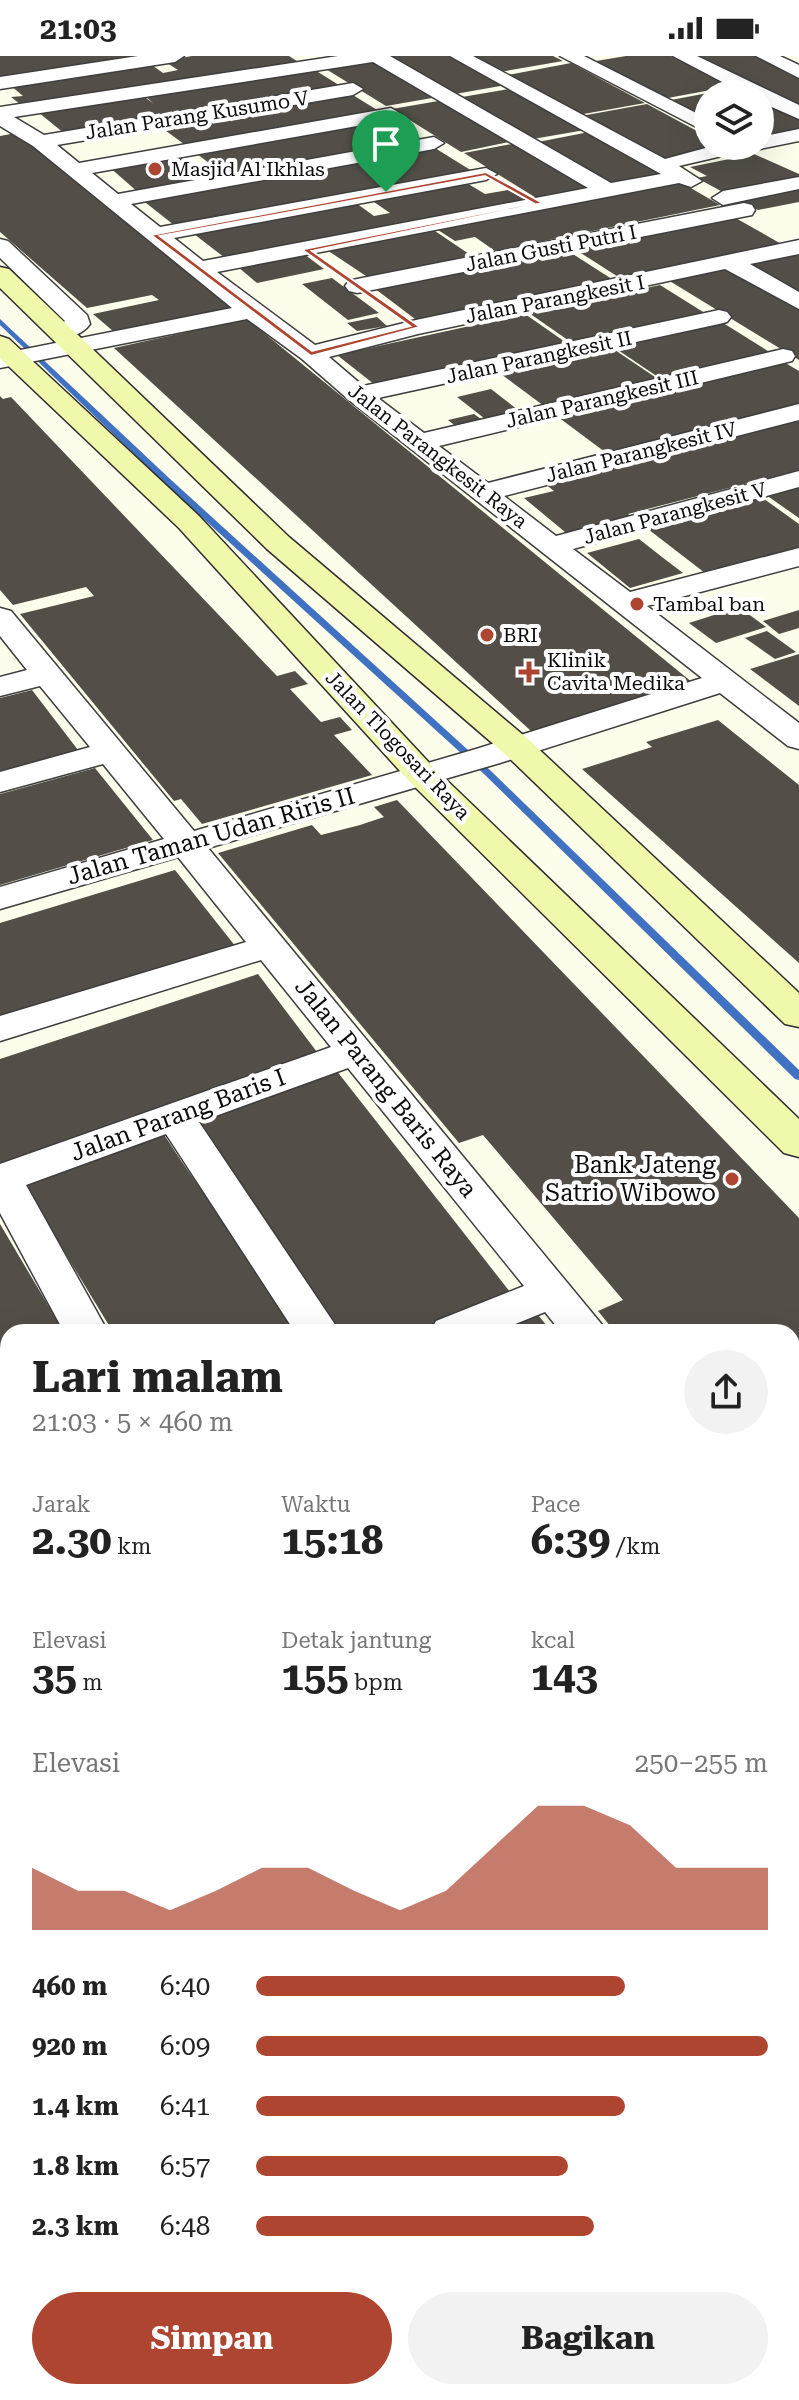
<!DOCTYPE html>
<html lang="id">
<head>
<meta charset="utf-8">
<style>
  :root { --surface:#fff; --page:#f2f2f2; --text:#222; --muted:#767676; --accent:#ae4530 }
  body { margin:0; font-family:"Roboto Serif",serif; background:var(--page); color:var(--text); height:100vh; display:flex; flex-direction:column; font-size:30px; white-space:nowrap }
  * { box-sizing:border-box; margin:0 }
  p { font-size:26px; color:var(--muted) }
  .icon { flex:none; width:44px; height:44px; fill:none; stroke:currentColor; stroke-width:2; stroke-linecap:round; stroke-linejoin:round }
  .map { position:relative; flex:1; overflow:hidden }
  .panel { position:absolute; left:0px; top:1268px; width:800px; height:1076px; display:flex; flex-direction:column; background:var(--surface); border-radius:24px 24px 0 0; box-shadow:0 8px 32px #0002 }
  .panel>* { flex:none }
  .tools { position:absolute; left:694px; top:24px; display:grid; gap:16px }
  .tools a { display:grid; place-items:center; width:80px; height:80px; border-radius:50%; background:var(--surface); box-shadow:0 8px 32px #0002; font-size:40px }
  .pin { position:absolute; display:grid; place-items:center; width:68px; height:68px; color:#fff; margin:-82px -34px; border-radius:50% 50% 50% 0; rotate:-45deg; box-shadow:0 0 8px #0007 }
  .pin .icon { rotate:45deg }
  .round { display:grid; place-items:center; flex:none; width:84px; height:84px; border-radius:42px; background:var(--page) }
  .summary { display:flex; align-items:center; justify-content:space-between; height:136px; padding:0 32px }
  h1 { font-size:44px; font-weight:700; line-height:60px }
  .stats { display:grid; grid-template-columns:repeat(3,1fr); gap:12px; height:136px; padding:8px 32px }
  .stats div { display:grid; align-content:center }
  .stats b { font-size:40px; font-weight:700 }
  .stats small { font-size:22px; font-weight:400 }
  .stats p { font-size:22px }
  .chart { height:224px; padding:16px 32px }
  .chart p { display:flex; justify-content:space-between }
  .chart svg { width:100%; height:144px; margin-top:8px; fill:var(--accent); opacity:.7 }
  .primary-button { display:flex; gap:16px; margin-top:auto; padding:16px 32px }
  .primary-button a { flex:1; height:92px; border-radius:48px; background:var(--accent); color:#fff; font-size:32px; font-weight:700; line-height:92px; text-align:center }
  .primary-button a+a { background:var(--page); color:var(--text) }
  ul { padding:0 32px; list-style:none; font-size:26px }
  li { display:grid; grid-template-columns:128px 96px 1fr; align-items:center; height:60px }
  li i { height:20px; border-radius:10px; background:var(--accent) }
  .status { display:flex; justify-content:space-between; align-items:center; height:56px; padding:0 40px; background:var(--surface); direction:ltr }
  .status svg { height:22px; fill:currentColor }
  .map>svg:first-child { display:block }
  .lines { fill:none; stroke-linecap:round; stroke-linejoin:round }
  .stream { fill:#4172c1; fill-rule:evenodd }
  .building { fill:#534f48 }
  .lane-casing { stroke:#3e3e3e; stroke-width:3 }
  .street-casing { stroke:#3e3e3e; stroke-width:3 }
  .secondary-casing { stroke:#2d2d2d; stroke-width:3 }
  .lane { fill:#fff; fill-rule:evenodd }
  .street { fill:#fff; fill-rule:evenodd }
  .secondary { fill:#f0f8ab; fill-rule:evenodd }
  .route { fill:#ae4530; stroke:#fff; stroke-width:2; fill-rule:evenodd }
  .poi-dot { fill:#ae4530; stroke:#fff; stroke-width:3 }
  .labels { text-anchor:middle; dominant-baseline:central; stroke-width:8; stroke-linejoin:round; paint-order:stroke }
  .far-street-label { font-size:20px; fill:#0b0b0b; stroke:#fff }
  .far-poi-label { font-size:20px; fill:#0b0b0b; stroke:#fff; text-anchor:start }
  .street-label { font-size:24px; fill:#0b0b0b; stroke:#fff }
  .poi-label { font-size:24px; fill:#0b0b0b; stroke:#fff; text-anchor:end }
</style>
</head>
<body>
<div class="status"><b>21:03</b><svg viewBox="0 0 49 12"><path d="M0 12V9h3v3zM5 12V6h3v6zM10 12V3h3v9zM15 12V0h3v12zM26 1h20v11H26zM47 4h2v5h-2z"/></svg></div>
<div class="map">
<svg width="799" height="2344" viewBox="0 0 799 2344">
  <rect width="100%" height="100%" fill="#fdfdeb"/>
  <g class="lines">
    <polygon class="stream" points="0,263 169,422 490,714 799,1014 799,1024 795,1023 484,718 163,426 0,269"/>
  </g>
  <g class="building">
    <polygon points="0,0 135,0 135,2 0,23"/>
    <polygon points="192,0 289,0 300,7 25,52 11,41 23,40 10,29 149,7 163,17 178,14 164,5"/>
    <polygon points="388,0 453,0 506,29 455,38"/>
    <polygon points="471,0 553,0 563,5 500,16"/>
    <polygon points="626,0 671,0 732,30 668,42 596,5"/>
    <polygon points="687,0 757,0 799,20 799,54"/>
    <polygon points="371,1 438,41 386,50 321,10"/>
    <polygon points="571,7 645,47 578,59 508,19"/>
    <polygon points="310,11 342,31 65,78 38,56 142,39 154,48 144,39"/>
    <polygon points="509,33 532,43 585,74 533,83 462,41"/>
    <polygon points="348,36 382,57 188,91 158,69"/>
    <polygon points="708,37 708,63 671,44"/>
    <polygon points="444,44 514,85 461,96 392,53"/>
    <polygon points="760,44 799,63 799,76 760,84"/>
    <polygon points="647,48 708,81 708,90 724,91 659,104 581,60"/>
    <polygon points="389,63 425,85 229,122 197,98"/>
    <polygon points="589,76 671,121 618,132 538,86"/>
    <polygon points="16,77 241,255 120,281 93,258 159,244 152,239 87,252 0,176 0,80"/>
    <polygon points="517,87 597,134 541,145 464,97"/>
    <polygon points="435,92 472,115 179,173 141,143"/>
    <polygon points="180,97 214,125 140,138 107,109"/>
    <polygon points="754,98 799,118 799,125 730,140 697,122 707,120 690,111"/>
    <polygon points="677,124 720,149 495,195 475,181 455,185 435,172"/>
    <polygon points="465,126 485,138 508,134 529,146 229,205 194,178 356,147 374,160 390,157 371,144"/>
    <polygon points="799,132 799,146 758,154 741,144"/>
    <polygon points="732,160 785,190 623,224 573,192"/>
    <polygon points="432,173 472,200 369,222 327,194"/>
    <polygon points="565,193 615,225 419,266 374,232"/>
    <polygon points="799,195 799,240 743,207"/>
    <polygon points="304,198 324,213 257,227 238,211"/>
    <polygon points="723,211 799,252 799,304 668,224"/>
    <polygon points="332,222 379,257 348,264 302,228"/>
    <polygon points="660,229 708,259 575,289 529,257"/>
    <polygon points="525,258 571,290 379,332 337,299"/>
    <polygon points="377,261 387,270 357,275 347,267"/>
    <polygon points="247,263 693,627 531,675 114,292"/>
    <polygon points="720,265 771,297 661,323 612,290"/>
    <polygon points="609,290 658,323 544,350 497,315"/>
    <polygon points="782,305 799,315 799,348 605,396 554,358"/>
    <polygon points="491,333 523,358 489,366 457,341"/>
    <polygon points="0,340 3,343 11,341 277,620 295,615 308,628 290,633 321,666 340,661 352,674 334,679 372,719 202,768 181,743 174,745 20,558 94,540 86,531 13,549 0,534"/>
    <polygon points="474,358 485,366 458,372 448,364"/>
    <polygon points="799,362 799,414 628,458 636,464 571,481 524,442 554,435 544,427"/>
    <polygon points="799,430 799,462 766,439"/>
    <polygon points="760,440 799,468 799,491 705,517 644,470"/>
    <polygon points="639,483 662,501 683,517 630,532 587,497"/>
    <polygon points="739,551 766,571 716,587 689,567"/>
    <polygon points="799,554 799,572 779,578 763,565"/>
    <polygon points="767,575 796,596 775,603 745,582"/>
    <polygon points="799,598 799,650 750,613"/>
    <polygon points="32,634 78,694 0,715 0,642"/>
    <polygon points="718,664 799,729 799,907 582,713 652,691 646,686"/>
    <polygon points="95,712 153,784 0,829 0,738"/>
    <polygon points="397,744 799,1162 799,1452 792,1444 792,1276 615,1276 598,1255 623,1244 483,1079 459,1087 218,797 312,769 321,779 360,769 384,761 374,751"/>
    <polygon points="175,814 236,891 0,966 0,867"/>
    <polygon points="258,918 320,1000 0,1110 0,1003"/>
    <polygon points="336,1014 514,1241 422,1276 335,1276 190,1066"/>
    <polygon points="163,1077 182,1106 300,1276 113,1276 22,1126"/>
    <polygon points="0,1168 64,1276 8,1276 8,1436 0,1439"/>
    <polygon points="538,1259 552,1276 497,1276"/>
    <polygon points="8,1467 8,1577 0,1561 0,1471"/>
    <polygon points="792,1600 799,1609 799,1779 792,1782"/>
    <polygon points="8,1700 8,1772 0,1775 0,1703"/>
    <polygon points="799,1828 799,2087 796,2089 792,2082 792,1832"/>
    <polygon points="8,2057 8,2148 0,2152 0,2060"/>
    <polygon points="799,2136 799,2344 738,2344 733,2336 792,2336 792,2140"/>
    <polygon points="8,2238 8,2336 240,2336 244,2344 0,2344 0,2242"/>
    <polygon points="457,2336 684,2336 689,2344 443,2344"/>
  </g>
  <g class="lines">
    <g class="lane-casing">
      <polygon id="lane" points="0,1860 8,1863 8,1901 0,1898"/>
    </g>
    <g class="street-casing">
      <g id="street">
        <polygon points="138,0 184,0 175,6 0,33 0,21"/>
        <path d="M338,0H390L611,127L661,118L450,0H473L665,103L713,90H751L748,94L679,110L702,125L691,131L679,127L217,216L315,289L416,264L799,184V198L750,208L799,236V253L725,213L418,278L329,301L363,330L719,254L727,256L731,261L727,266L719,268L378,342L424,377L783,293L792,295L795,300L792,305L439,390L488,427L799,348V364L504,440L556,480L799,415V431L573,493L630,536L799,492V510L647,550L799,667V693L788,690L720,637L500,707L208,792L608,1276H561L545,1256L496,1276H430L436,1265L524,1230L348,1012L199,1066L340,1276H295L166,1078L26,1129L108,1276H64L0,1157V1108L331,991L261,904L0,985V960L246,886L178,801L0,853V831L164,783L103,708L0,736V716L90,691L40,630L0,640V621L27,614L0,580V552L11,555L194,775L476,693L702,622L349,344L302,303L247,263L0,312V298L232,252L33,90L0,70V51ZM373,6L588,132L203,205L174,182L486,124L497,118L486,112L160,171L131,148L434,93L444,87L434,81L118,138L92,117L391,64L401,58L391,52L79,107L57,89L353,39L363,33L353,27L44,79L14,61Z"/>
        <polygon points="560,0 584,0 708,63 708,77"/>
        <polygon points="673,0 697,0 799,49 799,63 760,46 760,38 745,38"/>
        <polygon points="756,0 780,0 799,9 799,22"/>
        <polygon points="799,73 799,85 760,93 752,90 760,90 760,81"/>
        <polygon points="799,121 799,133 723,149 712,142 723,135"/>
        <polygon points="744,147 752,149 755,154 752,159 357,237 349,235 345,230 349,225 357,223"/>
        <path d="M0,183L8,185L87,259L90,268C82,279 67,284 54,281L51,276L65,265L0,202Z"/>
        <polygon points="8,1432 8,1470 0,1473 0,1435"/>
        <polygon points="792,1511 799,1513 799,1560 792,1558"/>
        <polygon points="0,1577 8,1580 8,1670 0,1673"/>
        <polygon points="799,1773 799,1823 792,1825 792,1775"/>
        <polygon points="799,2091 799,2153 792,2155 792,2094"/>
        <polygon points="8,2168 8,2231 0,2234 0,2171"/>
        <polygon points="322,2336 437,2336 434,2344 325,2344"/>
        <polygon points="679,2336 745,2336 749,2344 682,2344"/>
      </g>
    </g>
    <g class="secondary-casing">
      <g id="secondary">
        <polygon points="0,211 9,213 289,481 529,684 799,937 799,971 785,968 505,698 267,493 0,232"/>
        <polygon points="0,280 9,283 199,460 434,712 799,1063 799,1101 784,1097 410,726 179,472 0,302"/>
      </g>
    </g>
    <use href="#lane" class="lane"/>
    <use href="#street" class="street"/>
    <use href="#secondary" class="secondary"/>
  </g>
  <path class="route" d="M486,116L543,147L312,195L420,271L311,300L151,179ZM485,120L533,147L304,193V195L410,270L312,295L160,180Z"/>
  <g class="poi-dot">
    <circle cx="155" cy="113" r="8"/>
    <circle cx="637" cy="548" r="8"/>
    <circle cx="487" cy="579" r="8"/>
    <path d="M525 604h8v8h8v8h-8v8h-8v-8h-8v-8h8z"/>
    <circle cx="732" cy="1123" r="8"/>
  </g>
  <g class="labels">
    <g class="far-street-label">
      <text transform="translate(197 59) rotate(-9)">Jalan Parang Kusumo V</text>
      <text transform="translate(551 192) rotate(-11)">Jalan Gusti Putri I</text>
      <text transform="translate(555 243) rotate(-11)">Jalan Parangkesit I</text>
      <text transform="translate(539 301) rotate(-12)">Jalan Parangkesit II</text>
      <text transform="translate(602 343) rotate(-13)">Jalan Parangkesit III</text>
      <text transform="translate(641 396) rotate(-14)">Jalan Parangkesit IV</text>
      <text transform="translate(438 400) rotate(38)">Jalan Parangkesit Raya</text>
      <text transform="translate(675 457) rotate(-15)">Jalan Parangkesit V</text>
      <text transform="translate(398 689) rotate(46)">Jalan Tlogosari Raya</text>
    </g>
    <g class="far-poi-label">
      <text x="171" y="113">Masjid Al Ikhlas</text>
      <text x="653" y="548">Tambal ban</text>
      <text x="503" y="579">BRI</text>
      <text x="547" y="604">Klinik<tspan x="547" dy="23">Cavita Medika</tspan></text>
    </g>
    <g class="street-label">
      <text transform="translate(211 780) rotate(-16)">Jalan Taman Udan Riris II</text>
      <text transform="translate(386 1032) rotate(51)">Jalan Parang Baris Raya</text>
      <text transform="translate(178 1059) rotate(-20)">Jalan Parang Baris I</text>
    </g>
    <g class="poi-label">
      <text x="716" y="1109">Bank Jateng<tspan x="716" dy="28">Satrio Wibowo</tspan></text>
    </g>
  </g>
</svg>
<div class="tools">
<a><svg class="icon" aria-label="layers" viewBox="0 0 24 24"><path d="M12 4l9 5-9 5-9-5zM3 14l9 5 9-5"/></svg></a>
</div>
<div class="pin" style="left:386px;top:136px;background:#1e9e55"><svg class="icon" aria-label="arrive" viewBox="0 0 24 24"><path d="M6 21V4h12l-3 4 3 4H6"/></svg></div>
<section class="panel">
<div class="summary"><div><h1>Lari malam</h1><p>21:03 · 5 × 460 m</p></div><a class="round"><svg class="icon" aria-label="share" viewBox="0 0 24 24"><path d="M12 15V3M7 8l5-5 5 5M5 13v7h14v-7"/></svg></a></div>
<div class="stats">
<div><p>Jarak</p><b>2.30<small> km</small></b></div>
<div><p>Waktu</p><b>15:18</b></div>
<div><p>Pace</p><b>6:39<small> /km</small></b></div>
</div>
<div class="stats">
<div><p>Elevasi</p><b>35<small> m</small></b></div>
<div><p>Detak jantung</p><b>155<small> bpm</small></b></div>
<div><p>kcal</p><b>143</b></div>
</div>
<div class="chart"><p><span>Elevasi</span>250–255 m</p>
<svg viewBox="0 0 160 44" preserveAspectRatio="none"><path d="M0 44V25L10 32L20 32L30 38L40 32L50 25L60 25L70 32L80 38L90 32L100 19L110 6L120 6L130 12L140 25L150 25L160 25V44z"/></svg>
</div>
<ul>
<li><b>460 m</b>6:40<i style="width:72%"></i></li>
<li><b>920 m</b>6:09<i style="width:100%"></i></li>
<li><b>1.4 km</b>6:41<i style="width:72%"></i></li>
<li><b>1.8 km</b>6:57<i style="width:61%"></i></li>
<li><b>2.3 km</b>6:48<i style="width:66%"></i></li>
</ul>
<div class="primary-button"><a>Simpan</a><a>Bagikan</a></div>
</section>
</div>
</body>
</html>
